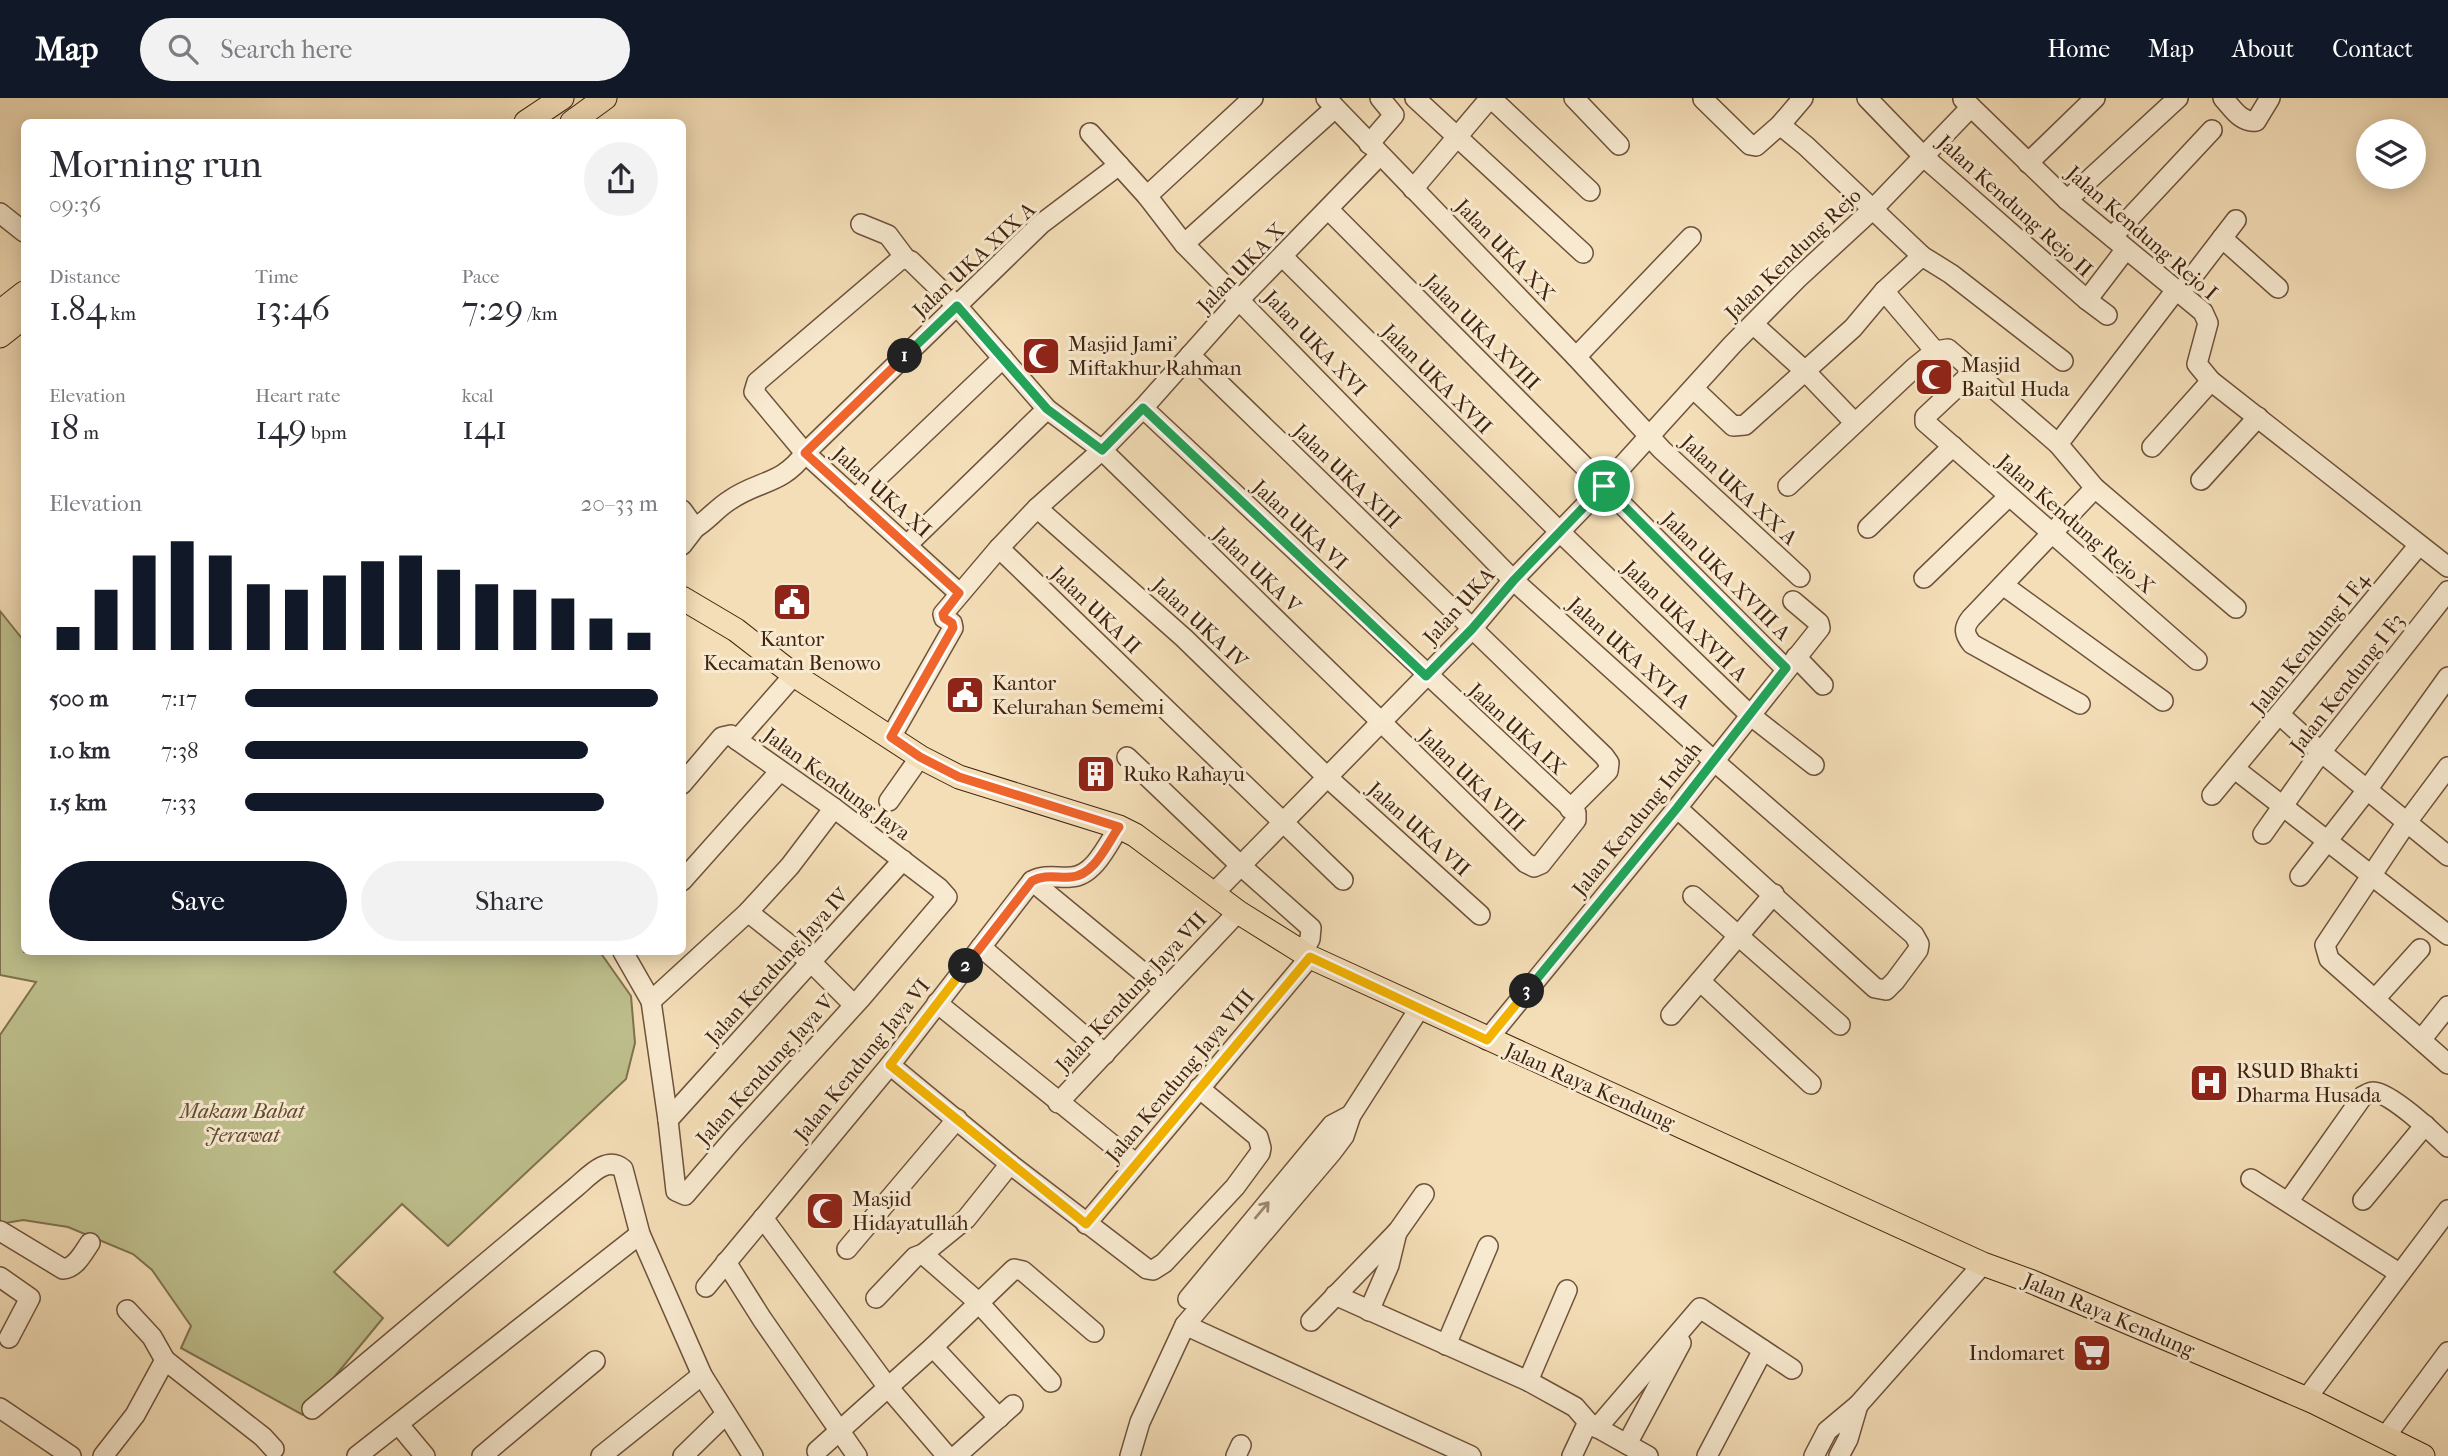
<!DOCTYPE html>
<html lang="en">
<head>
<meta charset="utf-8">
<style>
  :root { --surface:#fff; --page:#f2f2f3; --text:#2b2b33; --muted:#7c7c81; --accent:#111827 }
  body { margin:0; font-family:"IM FELL French Canon",serif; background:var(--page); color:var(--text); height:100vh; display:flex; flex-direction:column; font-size:26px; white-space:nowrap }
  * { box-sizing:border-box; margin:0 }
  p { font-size:23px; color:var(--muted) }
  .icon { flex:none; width:38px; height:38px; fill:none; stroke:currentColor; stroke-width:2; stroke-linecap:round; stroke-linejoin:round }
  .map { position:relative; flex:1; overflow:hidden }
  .drawer { position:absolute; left:21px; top:21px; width:665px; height:836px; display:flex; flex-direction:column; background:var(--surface); border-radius:10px; box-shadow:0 4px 18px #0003 }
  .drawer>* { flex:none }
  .fabs { position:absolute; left:2356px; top:21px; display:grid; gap:14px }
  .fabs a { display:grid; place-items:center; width:70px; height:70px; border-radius:50%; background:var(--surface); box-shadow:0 4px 18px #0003; font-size:35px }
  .pin { position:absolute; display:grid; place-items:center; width:60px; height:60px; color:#fff; margin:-30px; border:4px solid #fff; border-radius:50%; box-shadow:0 2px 7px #0007 }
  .km { position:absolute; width:35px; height:35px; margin:-18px; border-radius:50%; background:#222; color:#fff; font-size:19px; line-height:35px; text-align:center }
  .round { display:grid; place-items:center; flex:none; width:74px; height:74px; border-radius:37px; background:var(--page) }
  .headline { display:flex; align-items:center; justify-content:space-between; height:119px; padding:0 28px }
  h1 { font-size:38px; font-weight:600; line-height:52px }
  .metrics { display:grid; grid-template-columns:repeat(3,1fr); gap:10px; height:119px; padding:7px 28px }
  .metrics div { display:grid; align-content:center }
  .metrics b { font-size:35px; font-weight:600 }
  .metrics small { font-size:19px; font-weight:400 }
  .metrics p { font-size:19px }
  .chart { height:196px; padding:14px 28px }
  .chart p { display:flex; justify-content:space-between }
  .chart svg { width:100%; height:126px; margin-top:7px; stroke:var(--accent); stroke-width:6 }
  .cta { display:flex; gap:14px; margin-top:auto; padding:14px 28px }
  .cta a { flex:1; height:80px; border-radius:42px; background:var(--accent); color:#fff; font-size:28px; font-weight:600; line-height:80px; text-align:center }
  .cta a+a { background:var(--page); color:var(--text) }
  ul { padding:0 28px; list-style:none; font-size:23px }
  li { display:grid; grid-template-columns:112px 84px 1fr; align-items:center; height:52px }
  li i { height:18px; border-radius:9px; background:var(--accent) }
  header { display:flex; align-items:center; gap:42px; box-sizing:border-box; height:98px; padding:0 35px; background:var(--accent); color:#fff }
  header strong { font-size:33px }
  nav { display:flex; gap:38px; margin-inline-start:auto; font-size:24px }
  .search { width:490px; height:63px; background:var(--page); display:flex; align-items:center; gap:18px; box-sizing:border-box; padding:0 24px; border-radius:38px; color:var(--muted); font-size:26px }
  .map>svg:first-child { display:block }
  .green { fill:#bec08d; stroke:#807250; stroke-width:2 }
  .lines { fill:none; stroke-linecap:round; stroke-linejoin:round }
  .minor-casing { stroke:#6e523b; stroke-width:22 }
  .major-casing { stroke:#422412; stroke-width:25 }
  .minor { stroke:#f8ead0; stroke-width:19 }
  .major { stroke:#f4deb7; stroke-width:23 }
  .oneway { stroke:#9d8771 }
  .split-1-casing { stroke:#fff; stroke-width:14 }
  .split-2-casing { stroke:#fff; stroke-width:14 }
  .split-3-casing { stroke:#fff; stroke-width:14 }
  .split-4-casing { stroke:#fff; stroke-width:14 }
  .split-1 { stroke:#22a559; stroke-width:9 }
  .split-2 { stroke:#f0652b; stroke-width:9 }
  .split-3 { stroke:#f5b400; stroke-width:9 }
  .split-4 { stroke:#22a559; stroke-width:9 }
  .labels { text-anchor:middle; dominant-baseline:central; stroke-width:6; stroke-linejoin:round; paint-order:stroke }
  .street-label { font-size:21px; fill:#422412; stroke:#f8ead0 }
  .poi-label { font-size:21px; fill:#422412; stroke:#f8ead0; text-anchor:start }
  .park-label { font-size:21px; font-style:italic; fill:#614b31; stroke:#f8ead0 }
</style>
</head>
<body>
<header>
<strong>Map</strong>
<div class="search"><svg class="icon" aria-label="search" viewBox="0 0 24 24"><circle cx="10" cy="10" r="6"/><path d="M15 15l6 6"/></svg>Search here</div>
<nav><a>Home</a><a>Map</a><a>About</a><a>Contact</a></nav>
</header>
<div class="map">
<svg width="2448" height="1358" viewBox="0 0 2448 1358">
  <rect width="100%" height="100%" fill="#f4deb7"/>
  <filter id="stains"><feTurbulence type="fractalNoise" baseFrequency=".00286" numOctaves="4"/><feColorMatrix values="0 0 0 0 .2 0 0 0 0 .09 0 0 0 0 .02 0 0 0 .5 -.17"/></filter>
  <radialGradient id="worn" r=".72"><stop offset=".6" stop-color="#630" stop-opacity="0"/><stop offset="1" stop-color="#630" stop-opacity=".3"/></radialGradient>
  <polygon class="green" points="0,513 24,543 24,854 600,854 631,898 635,945 626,981 448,1148 402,1106 334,1174 383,1220 303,1317 181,1250 191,1228 152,1172 133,1156 68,1129 23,1122 0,1126 0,937 36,884 0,877"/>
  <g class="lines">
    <g class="minor-casing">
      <g id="minor">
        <polyline points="1326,0 1576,259 1662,352 1800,479"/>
        <polyline points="1415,0 1583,155"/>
        <polyline points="1491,0 1590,93"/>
        <polyline points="1574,0 1619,47"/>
        <polyline points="1867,0 1924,59 2087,202 2107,217"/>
        <path d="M2223,0C2233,11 2241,25 2256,23L2270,0"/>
        <polyline points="1703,1 1750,47 1756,48 1780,27 1803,0"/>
        <polyline points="1963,1 2067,102 2203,214 2208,225 2197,266 2211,283 2448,469"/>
        <polyline points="1780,27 1806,48 1922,158 1951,176 2063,263"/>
        <polyline points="1090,35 1147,98 1184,146 1513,482 1714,663 1914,837 1919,846 1918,852 1895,883 1886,892 1875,890 1677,710"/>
        <polyline points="1369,46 1394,17 1380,0"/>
        <polyline points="2028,65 2095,0"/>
        <polyline points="1413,91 1490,0"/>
        <polyline points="1147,98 1253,0"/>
        <polyline points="2067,102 2178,0"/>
        <polyline points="1329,112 1786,571"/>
        <polyline points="0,115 24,134"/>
        <polyline points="861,126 888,137 906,161"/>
        <polyline points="2112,139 2212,32"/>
        <polyline points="2222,140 2278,190"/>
        <polyline points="1184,146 1335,10"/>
        <polyline points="1283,159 1560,434 1750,617 1814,667"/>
        <polyline points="906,161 911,163 957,208 1047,311 1102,352 1526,765 1534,769 1541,766 1576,722 1576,715 1143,310"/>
        <polyline points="906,161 901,161 757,284 754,294 805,355 959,495"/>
        <polyline points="1884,193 1922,158"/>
        <polyline points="2180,195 2236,122"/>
        <polyline points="2087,202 2126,151"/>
        <polyline points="1753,226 1805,273 1855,325"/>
        <polyline points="1190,257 1604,658 1609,665 1608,673 1570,711"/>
        <polyline points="1576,259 1691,139"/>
        <polyline points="1974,273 1925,319 1925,324 2197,562"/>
        <polyline points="1694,291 1733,328 1745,327 1853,230 1884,193 1935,253"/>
        <polyline points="2058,346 2176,192"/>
        <polyline points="2152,349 2211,283"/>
        <polyline points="2201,382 2258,319"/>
        <polyline points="1788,388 1914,270 1935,253 1948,251 2058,346 2095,390 2236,510"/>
        <polyline points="855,401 1003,260"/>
        <polyline points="1037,410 1184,540 1327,679 1480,817"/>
        <polyline points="682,412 695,430 682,447"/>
        <path d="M695,430C708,422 717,410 730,402C759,382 782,387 805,355L1041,126L1119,67"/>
        <polyline points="1868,430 1953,348"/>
        <polyline points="907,447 1047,311"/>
        <polyline points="999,450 1343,782"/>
        <polyline points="1924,480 2009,398"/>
        <polyline points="2003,487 2163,603"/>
        <polyline points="1796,559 1823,587"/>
        <polyline points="794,577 737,642 834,710 939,790 947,799 861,900 734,1040 685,1097 676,1093 668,1022 903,762"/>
        <path d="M2080,606L1972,546C1964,536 1963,530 1971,520L2095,390"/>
        <polyline points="2280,617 2321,654 2448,758"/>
        <polyline points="891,639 953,530 952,525 944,520 943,516 999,450 1037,410 1102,352 1143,310 1240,201 1380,57"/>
        <polyline points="1127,659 1240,767 1311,830 1310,841 1302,855"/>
        <polyline points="2448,669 2407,724 2325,847 2329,861 2448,966"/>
        <polyline points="2235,671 2448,837"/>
        <polyline points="682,686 722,639 731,637 737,642"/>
        <polyline points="2212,697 2419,447"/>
        <polyline points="889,703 920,659"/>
        <polyline points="2263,736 2321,654 2448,493"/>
        <polyline points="2300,778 2367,692 2448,579"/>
        <polyline points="682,783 780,673"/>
        <polyline points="1032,783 1163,891"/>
        <polyline points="1213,796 1472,531 1513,482 1604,388 1732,247 1797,181 1873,111 1971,9"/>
        <polyline points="1693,798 1840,927"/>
        <polyline points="748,814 811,864 854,907"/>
        <polyline points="981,849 1105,956"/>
        <polyline points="623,854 651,903 668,1022"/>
        <polyline points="1700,883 1811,986"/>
        <polyline points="2375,901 2420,851"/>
        <polyline points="651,903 748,814 790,768 834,710"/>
        <polyline points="937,905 1135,1065"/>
        <polyline points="1671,917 1774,796"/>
        <polyline points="1487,942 1677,710 1820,530 1819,525 1793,503"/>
        <polyline points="2421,942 2448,908"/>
        <polyline points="890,967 1010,1066 1147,1171 1153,1172 1164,1165 1235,1089 1260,1055 1261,1050 1258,1039 1199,990"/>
        <polyline points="1058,1005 1238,814"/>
        <polyline points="2251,1081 2399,1175"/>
        <polyline points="2363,1102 2425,1027"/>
        <path d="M2288,1104L2363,998C2366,997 2369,994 2373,994C2389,993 2436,1037 2448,1049"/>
        <polyline points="763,1120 887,1288 947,1358"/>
        <polyline points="1086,1126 1310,859"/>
        <path d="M0,1133L63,1171C76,1170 83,1155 90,1145"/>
        <polyline points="847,1151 957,1021"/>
        <polyline points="923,1156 978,1204 1051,1284"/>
        <polyline points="726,1164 762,1221 857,1358"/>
        <polyline points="0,1179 30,1200 9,1240"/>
        <path d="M706,1189L890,967L1032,783C1045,776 1057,780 1071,779C1094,778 1108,746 1119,729"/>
        <polyline points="1335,1197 1528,1283 1575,1309 1588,1324 1572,1358"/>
        <polyline points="876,1200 915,1159 923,1156 966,1121 1010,1066"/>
        <polyline points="1188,1201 1332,1027 1351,1017"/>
        <polyline points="1369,1213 1389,1167 1397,1134"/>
        <polyline points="1311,1223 1398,1133 1424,1096"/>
        <polyline points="1185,1227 1471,1358"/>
        <polyline points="1446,1247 1488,1148"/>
        <polyline points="933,1249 999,1320"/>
        <polyline points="165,1262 263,1339 274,1351"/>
        <polyline points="1528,1283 1567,1192"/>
        <polyline points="2306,1301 2448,1112"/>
        <polyline points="0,1310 71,1358"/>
        <path d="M312,1311L576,1089C589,1078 607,1057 623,1071L640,1136L702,1277L753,1358"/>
        <polyline points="1589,1325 1648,1358"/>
        <polyline points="399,1327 425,1358"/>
        <polyline points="1597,1330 1700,1210 1792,1271"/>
        <polyline points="2385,1339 2448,1254"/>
        <polyline points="1627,1346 1681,1245"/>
        <polyline points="817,1353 933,1249 1014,1171 1023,1173 1094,1234"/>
        <polyline points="103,1358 135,1317 165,1262 152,1239 127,1212"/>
        <polyline points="357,1358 640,1136"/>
        <polyline points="482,1358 595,1263"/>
        <polyline points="601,1358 702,1277"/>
        <polyline points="683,1358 725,1317"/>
        <polyline points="956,1358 1013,1307"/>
        <polyline points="1130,1358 1140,1324 1185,1227 1332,1054 1344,1038 1351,1017 1419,911"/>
        <polyline points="1236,1358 1241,1347"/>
        <polyline points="1707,1358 1763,1252"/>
        <polyline points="1814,1358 1827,1333 1858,1307 1983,1166"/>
        <polyline points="1839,1358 1848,1341 1858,1307"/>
      </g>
    </g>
    <g class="major-casing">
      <g id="major">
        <polyline points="526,24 562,0"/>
        <polyline points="572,24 605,0"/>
        <polyline points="0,214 24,195"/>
        <polyline points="0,238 24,219"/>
        <polyline points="682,500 736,532 794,577 920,659 959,679 1119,729 1135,737 1238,814 1310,859 1983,1166 2030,1183 2212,1260 2314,1304 2423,1358"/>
      </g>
    </g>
    <use href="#minor" class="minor"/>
    <use href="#major" class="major"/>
  </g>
  <defs><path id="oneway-shaft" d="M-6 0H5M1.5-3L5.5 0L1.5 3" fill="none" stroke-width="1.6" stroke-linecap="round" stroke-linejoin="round" transform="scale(1.75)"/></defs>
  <use class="oneway" href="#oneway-shaft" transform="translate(1262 1112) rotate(-50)"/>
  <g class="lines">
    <g class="split-1-casing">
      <polyline id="split-1" points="905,258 957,208 1047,311 1102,352 1143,310 1426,578 1472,531 1514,482 1604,388"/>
    </g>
    <g class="split-2-casing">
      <path id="split-2" d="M905,258L805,355L959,495L943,516L944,520L952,525L953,530L891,639L920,659L959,679L1119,729C1107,746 1094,778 1071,779C1057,780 1045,776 1032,783L966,868"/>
    </g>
    <g class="split-3-casing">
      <polyline id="split-3" points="966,868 890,967 1086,1126 1310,859 1487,942 1527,893"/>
    </g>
    <g class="split-4-casing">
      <polyline id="split-4" points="1527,893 1677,710 1786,570 1604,388"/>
    </g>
    <use href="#split-1" class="split-1"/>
    <use href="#split-2" class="split-2"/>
    <use href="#split-3" class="split-3"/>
    <use href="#split-4" class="split-4"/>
  </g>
  <defs>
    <g id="mosque-square" transform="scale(2.0125)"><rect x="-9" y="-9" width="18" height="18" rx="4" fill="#8f2418" stroke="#f8ead0"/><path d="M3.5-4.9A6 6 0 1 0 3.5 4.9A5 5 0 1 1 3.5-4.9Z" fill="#fff"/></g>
    <g id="civic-square" transform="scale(2.0125)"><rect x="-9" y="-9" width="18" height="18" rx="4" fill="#8f2418" stroke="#f8ead0"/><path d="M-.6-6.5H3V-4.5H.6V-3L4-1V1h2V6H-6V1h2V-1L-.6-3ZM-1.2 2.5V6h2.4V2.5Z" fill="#fff"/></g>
    <g id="building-square" transform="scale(2.0125)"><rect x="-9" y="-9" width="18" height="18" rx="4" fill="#8f2418" stroke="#f8ead0"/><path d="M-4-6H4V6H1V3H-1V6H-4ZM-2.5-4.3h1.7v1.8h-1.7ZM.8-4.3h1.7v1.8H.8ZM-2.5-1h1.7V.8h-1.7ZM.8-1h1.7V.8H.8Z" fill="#fff"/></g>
    <g id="hospital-square" transform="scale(2.0125)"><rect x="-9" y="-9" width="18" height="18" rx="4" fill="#8f2418" stroke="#f8ead0"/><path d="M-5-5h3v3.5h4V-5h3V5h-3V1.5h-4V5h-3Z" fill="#fff"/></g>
    <g id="supermarket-square" transform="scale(2.0125)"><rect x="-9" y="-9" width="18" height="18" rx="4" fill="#8f2418" stroke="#f8ead0"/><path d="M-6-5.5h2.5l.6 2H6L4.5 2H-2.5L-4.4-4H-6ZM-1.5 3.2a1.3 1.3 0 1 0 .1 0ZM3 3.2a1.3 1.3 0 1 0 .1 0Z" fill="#fff"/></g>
  </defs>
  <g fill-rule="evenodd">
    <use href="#mosque-square" x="1041" y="258"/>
    <use href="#mosque-square" x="1934" y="279"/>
    <use href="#civic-square" x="792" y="504"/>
    <use href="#civic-square" x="965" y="597"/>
    <use href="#building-square" x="1096" y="676"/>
    <use href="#hospital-square" x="2209" y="985"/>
    <use href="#mosque-square" x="825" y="1113"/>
    <use href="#supermarket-square" x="2092" y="1255"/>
  </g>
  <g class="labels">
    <g class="street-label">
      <text transform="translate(2015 108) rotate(42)">Jalan Kendung Rejo II</text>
      <text transform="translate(2142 135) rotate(41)">Jalan Kendung Rejo I</text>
      <text transform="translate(1505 152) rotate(46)">Jalan UKA XX</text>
      <text transform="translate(1793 156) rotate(-44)">Jalan Kendung Rejo</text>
      <text transform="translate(974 162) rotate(-43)">Jalan UKA XIX A</text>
      <text transform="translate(1241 170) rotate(-46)">Jalan UKA X</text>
      <text transform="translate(1482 234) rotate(45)">Jalan UKA XVIII</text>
      <text transform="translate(1315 245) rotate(46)">Jalan UKA XVI</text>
      <text transform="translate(1437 281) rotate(45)">Jalan UKA XVII</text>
      <text transform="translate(1347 378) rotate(44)">Jalan UKA XIII</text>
      <text transform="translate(1739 392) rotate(43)">Jalan UKA XX A</text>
      <text transform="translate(882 394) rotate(42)">Jalan UKA XI</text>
      <text transform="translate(2076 426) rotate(41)">Jalan Kendung Rejo X</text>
      <text transform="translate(1300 427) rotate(43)">Jalan UKA VI</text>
      <text transform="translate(1257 472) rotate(44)">Jalan UKA V</text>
      <text transform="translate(1726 478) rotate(45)">Jalan UKA XVIII A</text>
      <text transform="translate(1459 508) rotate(-48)">Jalan UKA</text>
      <text transform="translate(1096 512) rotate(44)">Jalan UKA II</text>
      <text transform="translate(1685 523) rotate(44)">Jalan UKA XVII A</text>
      <text transform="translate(1200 525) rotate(43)">Jalan UKA IV</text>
      <text transform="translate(2310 545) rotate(-51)">Jalan Kendung I F4</text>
      <text transform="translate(1629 555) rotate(42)">Jalan UKA XVI A</text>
      <text transform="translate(2347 585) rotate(-52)">Jalan Kendung I F3</text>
      <text transform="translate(1517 631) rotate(43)">Jalan UKA IX</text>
      <text transform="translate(1472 682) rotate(44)">Jalan UKA VIII</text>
      <text transform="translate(837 686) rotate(36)">Jalan Kendung Jaya</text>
      <text transform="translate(1637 721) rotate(-51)">Jalan Kendung Indah</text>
      <text transform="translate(1419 731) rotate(42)">Jalan UKA VII</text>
      <text transform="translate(777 868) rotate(-48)">Jalan Kendung Jaya IV</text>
      <text transform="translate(1131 894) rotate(-47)">Jalan Kendung Jaya VII</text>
      <text transform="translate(862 962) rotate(-51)">Jalan Kendung Jaya VI</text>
      <text transform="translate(765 972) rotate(-48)">Jalan Kendung Jaya V</text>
      <text transform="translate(1180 978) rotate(-50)">Jalan Kendung Jaya VIII</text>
      <text transform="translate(1590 988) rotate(24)">Jalan Raya Kendung</text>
      <text transform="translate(2109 1217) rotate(23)">Jalan Raya Kendung</text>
    </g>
    <g class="poi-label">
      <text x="1068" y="246">Masjid Jami'<tspan x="1068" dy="24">Miftakhur Rahman</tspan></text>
      <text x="1961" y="267">Masjid<tspan x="1961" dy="24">Baitul Huda</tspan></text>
      <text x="792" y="541" text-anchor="middle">Kantor<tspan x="792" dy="24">Kecamatan Benowo</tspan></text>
      <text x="992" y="585">Kantor<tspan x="992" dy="24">Kelurahan Sememi</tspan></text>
      <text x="1123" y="676">Ruko Rahayu</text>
      <text x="2236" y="973">RSUD Bhakti<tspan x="2236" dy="24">Dharma Husada</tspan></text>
      <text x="852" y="1101">Masjid<tspan x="852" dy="24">Hidayatullah</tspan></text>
      <text x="2065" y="1255" text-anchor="end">Indomaret</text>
    </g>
    <g class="park-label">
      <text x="242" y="1013">Makam Babat<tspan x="242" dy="24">Jerawat</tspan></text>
    </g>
  </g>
  <rect width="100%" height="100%" filter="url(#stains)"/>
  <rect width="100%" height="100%" fill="url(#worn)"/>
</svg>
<div class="fabs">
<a><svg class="icon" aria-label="layers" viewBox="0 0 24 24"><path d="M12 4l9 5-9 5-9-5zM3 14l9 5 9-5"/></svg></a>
</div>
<div class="pin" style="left:1604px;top:388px;background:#1e9e55"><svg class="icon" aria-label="arrive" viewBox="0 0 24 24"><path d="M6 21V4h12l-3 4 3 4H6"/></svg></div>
<b class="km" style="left:905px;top:258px">1</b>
<b class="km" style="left:966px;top:868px">2</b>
<b class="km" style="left:1527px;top:893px">3</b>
<section class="drawer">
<div class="headline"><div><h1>Morning run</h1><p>09:36</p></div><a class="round"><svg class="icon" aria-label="share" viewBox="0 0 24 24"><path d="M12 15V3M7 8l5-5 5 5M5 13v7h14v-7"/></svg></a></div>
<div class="metrics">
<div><p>Distance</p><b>1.84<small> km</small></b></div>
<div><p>Time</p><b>13:46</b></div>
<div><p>Pace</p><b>7:29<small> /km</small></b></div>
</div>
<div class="metrics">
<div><p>Elevation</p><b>18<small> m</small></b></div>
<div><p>Heart rate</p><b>149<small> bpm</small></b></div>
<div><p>kcal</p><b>141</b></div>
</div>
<div class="chart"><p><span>Elevation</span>20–33 m</p>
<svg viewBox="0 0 160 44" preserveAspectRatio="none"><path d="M5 44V36M15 44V23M25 44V11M35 44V6M45 44V11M55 44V21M65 44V23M75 44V18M85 44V13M95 44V11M105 44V16M115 44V21M125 44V23M135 44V26M145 44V33M155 44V38"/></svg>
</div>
<ul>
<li><b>500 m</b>7:17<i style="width:100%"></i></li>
<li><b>1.0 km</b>7:38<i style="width:83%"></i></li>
<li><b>1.5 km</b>7:33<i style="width:87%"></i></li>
</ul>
<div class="cta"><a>Save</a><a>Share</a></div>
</section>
</div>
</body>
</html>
